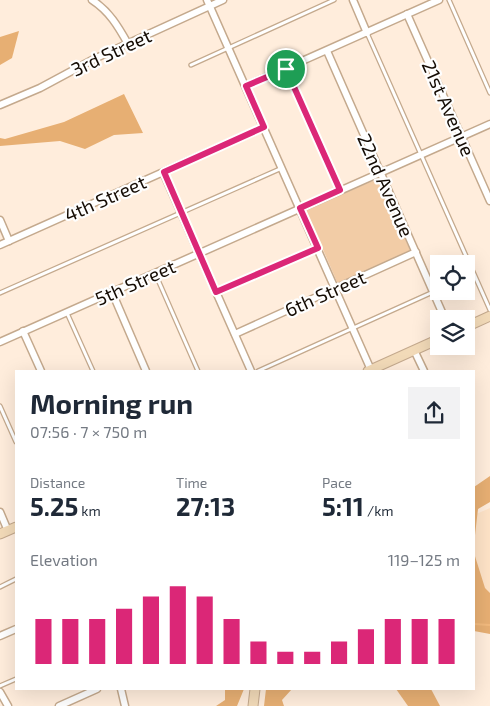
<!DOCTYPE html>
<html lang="en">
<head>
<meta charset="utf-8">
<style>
  :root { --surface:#fff; --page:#f2f2f3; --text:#1f2937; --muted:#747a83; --accent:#db2777 }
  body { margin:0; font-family:"Exo 2",sans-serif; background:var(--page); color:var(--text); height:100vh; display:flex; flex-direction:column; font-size:19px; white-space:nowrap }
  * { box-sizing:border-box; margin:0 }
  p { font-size:16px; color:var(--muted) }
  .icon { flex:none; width:28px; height:28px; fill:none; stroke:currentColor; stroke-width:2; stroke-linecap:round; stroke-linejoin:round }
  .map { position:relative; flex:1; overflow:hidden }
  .side { position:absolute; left:15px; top:370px; width:460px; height:320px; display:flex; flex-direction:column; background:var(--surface); border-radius:0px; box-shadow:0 5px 20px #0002 }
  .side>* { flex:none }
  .fabs { position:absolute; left:430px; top:255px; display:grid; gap:10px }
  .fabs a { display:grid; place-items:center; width:45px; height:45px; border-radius:0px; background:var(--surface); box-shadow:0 5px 20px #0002; font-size:25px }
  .pin { position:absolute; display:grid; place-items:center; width:42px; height:42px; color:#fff; margin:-21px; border:2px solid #fff; border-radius:50%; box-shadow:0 1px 5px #0007 }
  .round { display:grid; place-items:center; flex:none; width:52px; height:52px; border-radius:0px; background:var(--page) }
  .headline { display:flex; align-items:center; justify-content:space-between; height:85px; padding:0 15px }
  h1 { font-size:28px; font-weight:700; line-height:38px }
  .metrics { display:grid; grid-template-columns:repeat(3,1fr); gap:8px; height:85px; padding:5px 15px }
  .metrics div { display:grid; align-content:center }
  .metrics b { font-size:25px; font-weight:700 }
  .metrics small { font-size:14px; font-weight:400 }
  .metrics p { font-size:14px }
  .chart { height:140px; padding:10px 15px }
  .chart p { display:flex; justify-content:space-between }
  .chart svg { width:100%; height:90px; margin-top:5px; stroke:var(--accent); stroke-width:6 }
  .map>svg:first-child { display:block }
  .built { fill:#fee3c7 }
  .green { fill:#f2cca6 }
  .forest { fill:#e7af73 }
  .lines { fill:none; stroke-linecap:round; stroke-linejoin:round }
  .stream { stroke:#f2ba7e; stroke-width:2 }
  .lane-casing { stroke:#c4a98d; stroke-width:5.5 }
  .street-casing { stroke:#c4a98d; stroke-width:9 }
  .secondary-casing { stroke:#c4a98d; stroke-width:11 }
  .lane { stroke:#fff; stroke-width:3 }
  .street { stroke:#fff; stroke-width:6 }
  .secondary { stroke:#f2dab8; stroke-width:9 }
  .route-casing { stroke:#fff; stroke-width:10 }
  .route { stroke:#db2777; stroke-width:6 }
  .labels { text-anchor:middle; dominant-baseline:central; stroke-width:4.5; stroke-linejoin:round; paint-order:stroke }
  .street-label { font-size:19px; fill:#140b03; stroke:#fefefe }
</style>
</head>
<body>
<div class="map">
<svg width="490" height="706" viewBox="0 0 490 706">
  <rect width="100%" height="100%" fill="#ffeddc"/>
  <polygon class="built" points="490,508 490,622 474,615 474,515"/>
  <polygon class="green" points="375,180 381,184 410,250 408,252 340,282 337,282 306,210"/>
  <g class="forest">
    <polygon points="19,31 12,58 0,65 0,37"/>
    <polygon points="124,94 143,133 114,135 85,149 60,141 0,146 0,138 5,139 64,122"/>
    <polygon points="490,476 490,502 478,509 474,544 474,487"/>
    <polygon points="474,553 485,588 490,593 490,634 474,631"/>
    <polygon points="225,689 244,689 237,706 216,706 225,700"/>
    <polygon points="266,689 292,689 282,700 284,706 264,706"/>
    <polygon points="396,689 431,689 440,706 408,706"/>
  </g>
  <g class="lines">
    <polyline class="stream" points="474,624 490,625"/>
    <g class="lane-casing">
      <g id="lane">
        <polyline points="449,0 490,93"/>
        <polyline points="367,33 490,310"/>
        <polyline points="191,65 334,0"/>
        <polyline points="286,69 340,190"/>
        <polyline points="155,273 198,371"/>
        <polyline points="216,292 317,248"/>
        <polyline points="0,293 282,168"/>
        <polyline points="67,313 93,371"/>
        <polyline points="258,371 433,292"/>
        <polyline points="0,406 16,442"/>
        <polyline points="0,587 16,579"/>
        <polyline points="0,686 16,679"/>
      </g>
    </g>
    <g class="street-casing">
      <g id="street">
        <path d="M92,0C109,11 118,26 128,44"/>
        <polyline points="207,0 371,370"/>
        <polyline points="353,0 367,33"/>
        <polyline points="407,14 490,201"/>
        <polyline points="327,51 445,319"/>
        <polyline points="246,86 439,0"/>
        <polyline points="0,105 40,88 94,59 223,0"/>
        <polyline points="163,172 251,371"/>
        <polyline points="0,220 9,241"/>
        <polyline points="0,245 264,127"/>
        <polyline points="112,292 146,371"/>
        <polyline points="23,331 41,371"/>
        <polyline points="235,334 416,252"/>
        <polyline points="0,342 490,124"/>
        <polyline points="414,350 424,371"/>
        <polyline points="0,512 8,531"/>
        <polyline points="0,636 16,629"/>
        <polyline points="121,689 125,706"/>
        <polyline points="0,692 8,706"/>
        <polyline points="59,706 97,689"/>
      </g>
    </g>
    <g class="secondary-casing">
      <g id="secondary">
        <polyline points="466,327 490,316"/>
        <polyline points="368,371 439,339"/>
        <polyline points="0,534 16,527"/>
        <polyline points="253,706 255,689"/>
      </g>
    </g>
    <use href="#lane" class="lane"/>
    <use href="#street" class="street"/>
    <use href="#secondary" class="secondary"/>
  </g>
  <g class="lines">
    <g class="route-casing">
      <polygon id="route" points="286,69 340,190 300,208 318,248 216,292 164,172 264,127 246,86"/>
    </g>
    <use href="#route" class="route"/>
  </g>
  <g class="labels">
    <g class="street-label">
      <text transform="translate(111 52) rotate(-25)">3rd Street</text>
      <text transform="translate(449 108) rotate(66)">21st Avenue</text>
      <text transform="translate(386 185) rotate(66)">22nd Avenue</text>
      <text transform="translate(105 198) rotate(-24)">4th Street</text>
      <text transform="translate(135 282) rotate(-24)">5th Street</text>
      <text transform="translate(325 293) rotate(-24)">6th Street</text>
    </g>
  </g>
</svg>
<div class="fabs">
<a><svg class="icon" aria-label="locate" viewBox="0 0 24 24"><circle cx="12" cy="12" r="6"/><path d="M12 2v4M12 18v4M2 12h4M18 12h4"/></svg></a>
<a><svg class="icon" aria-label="layers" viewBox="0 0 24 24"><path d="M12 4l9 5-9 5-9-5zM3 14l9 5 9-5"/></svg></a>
</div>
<div class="pin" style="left:286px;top:69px;background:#1e9e55"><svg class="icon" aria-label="arrive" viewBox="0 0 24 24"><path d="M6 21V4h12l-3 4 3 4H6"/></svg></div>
<section class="side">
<div class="headline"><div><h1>Morning run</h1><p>07:56 · 7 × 750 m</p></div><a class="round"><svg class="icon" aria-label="share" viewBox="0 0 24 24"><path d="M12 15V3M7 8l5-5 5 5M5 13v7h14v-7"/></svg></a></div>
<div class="metrics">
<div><p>Distance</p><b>5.25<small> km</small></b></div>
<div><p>Time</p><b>27:13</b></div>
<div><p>Pace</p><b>5:11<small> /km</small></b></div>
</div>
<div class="chart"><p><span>Elevation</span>119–125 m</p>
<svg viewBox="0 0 160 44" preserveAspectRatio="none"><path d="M5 44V22M15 44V22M25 44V22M35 44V17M45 44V11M55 44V6M65 44V11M75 44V22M85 44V33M95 44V38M105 44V38M115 44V33M125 44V27M135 44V22M145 44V22M155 44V22"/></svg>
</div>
</section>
</div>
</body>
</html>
